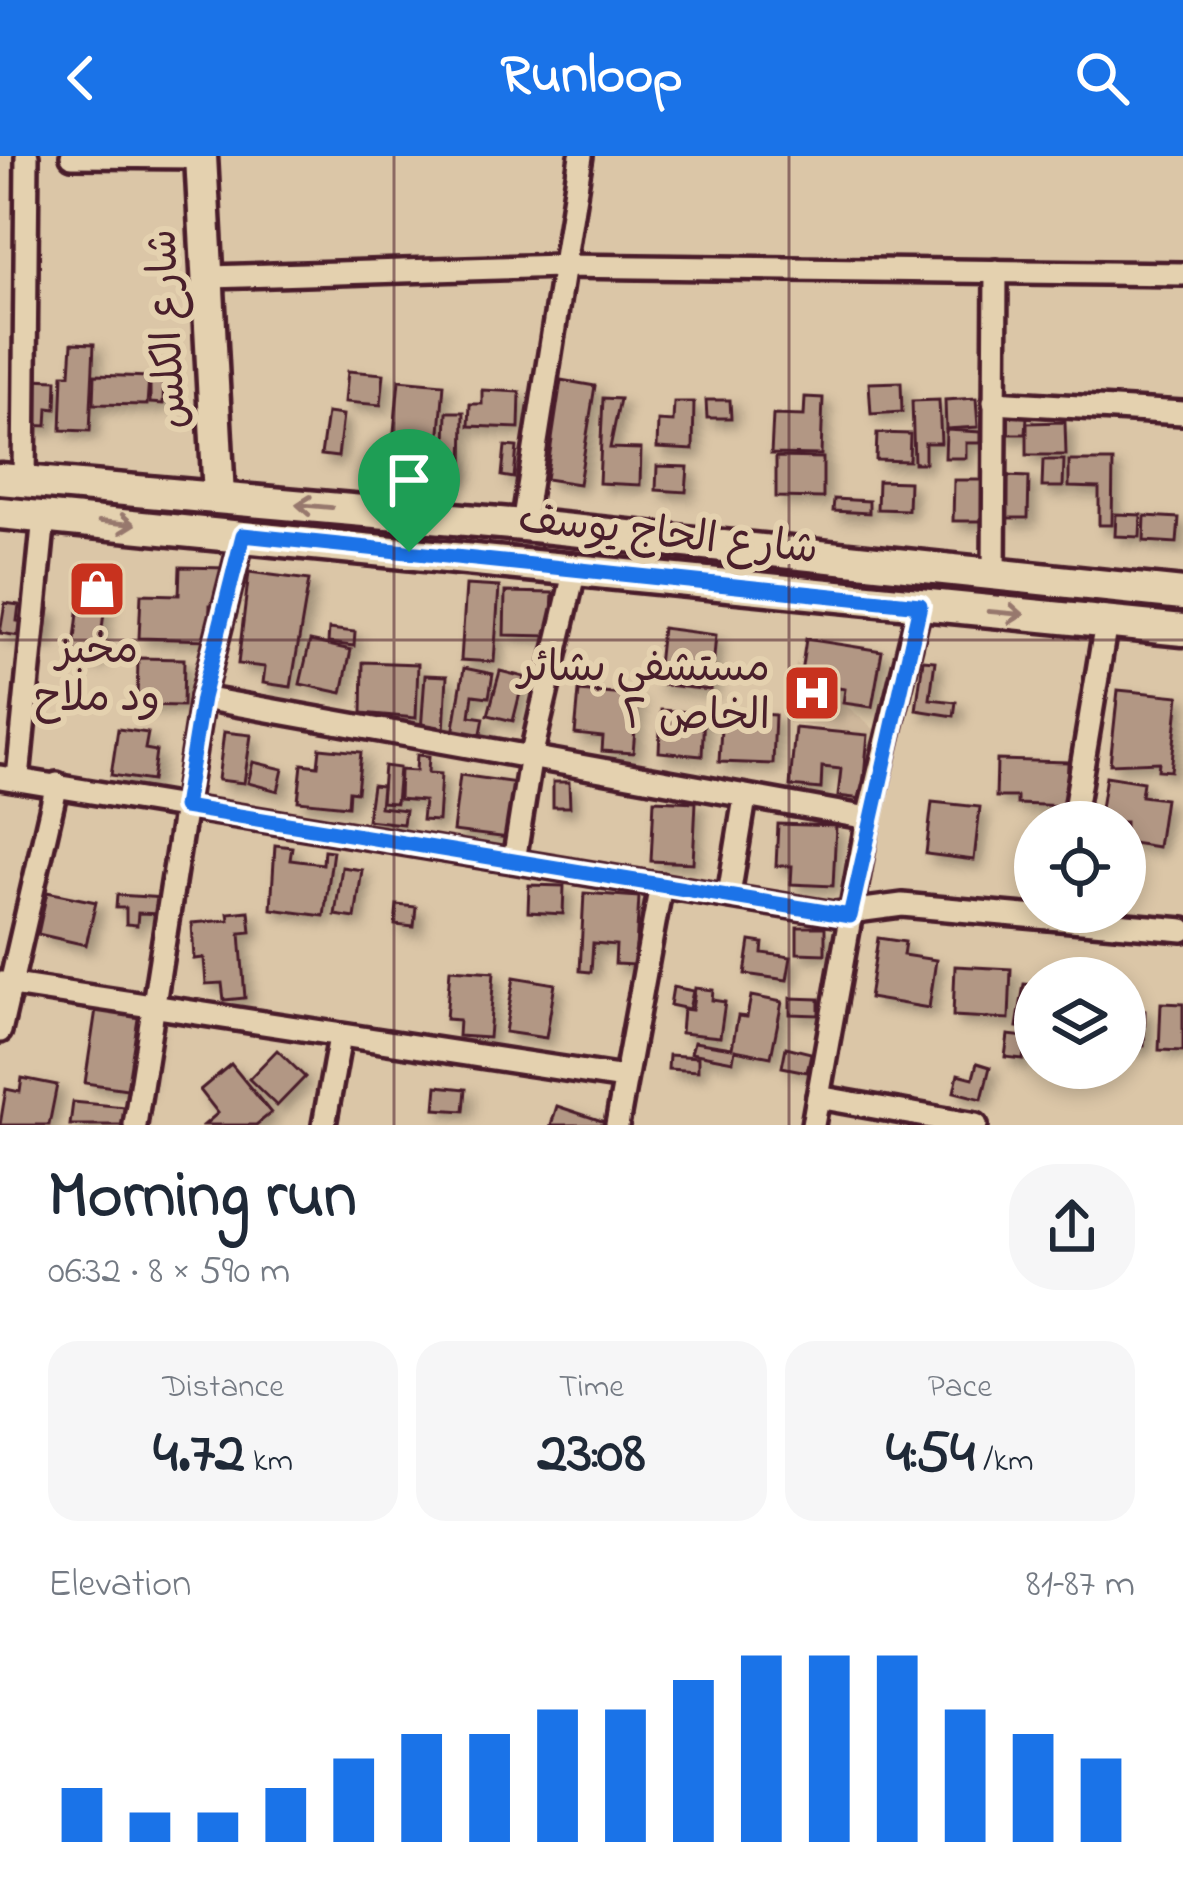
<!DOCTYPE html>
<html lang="en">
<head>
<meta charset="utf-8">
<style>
  :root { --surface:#fff; --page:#f6f6f7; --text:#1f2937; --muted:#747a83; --accent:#1a73e8 }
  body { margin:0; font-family:"Indie Flower","Playpen Sans Arabic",sans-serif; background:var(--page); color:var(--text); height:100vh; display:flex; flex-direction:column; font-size:45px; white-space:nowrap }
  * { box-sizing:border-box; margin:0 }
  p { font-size:39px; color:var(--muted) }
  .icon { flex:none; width:66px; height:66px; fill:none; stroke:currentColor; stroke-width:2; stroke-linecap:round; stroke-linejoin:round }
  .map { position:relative; height:969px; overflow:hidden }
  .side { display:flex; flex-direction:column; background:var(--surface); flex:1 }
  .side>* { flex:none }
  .tools { position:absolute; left:1014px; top:645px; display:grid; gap:24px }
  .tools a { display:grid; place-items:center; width:132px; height:132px; border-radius:50%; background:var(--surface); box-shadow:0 6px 18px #0003; font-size:60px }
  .pin { position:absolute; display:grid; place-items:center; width:102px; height:102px; color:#fff; margin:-123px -51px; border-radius:50% 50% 50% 0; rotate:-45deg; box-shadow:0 0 12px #0007 }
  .pin .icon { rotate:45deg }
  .round { display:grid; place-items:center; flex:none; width:126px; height:126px; border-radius:48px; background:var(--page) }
  .head { display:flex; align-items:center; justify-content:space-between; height:204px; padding:0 48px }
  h1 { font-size:66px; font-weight:800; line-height:90px }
  .figures { display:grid; grid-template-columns:repeat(3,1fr); gap:18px; height:204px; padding:12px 48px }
  .figures div { display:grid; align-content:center; border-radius:30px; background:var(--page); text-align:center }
  .figures b { font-size:60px; font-weight:800 }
  .figures small { font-size:33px; font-weight:400 }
  .figures p { font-size:33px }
  .chart { height:336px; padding:24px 48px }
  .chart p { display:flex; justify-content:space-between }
  .chart svg { width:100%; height:216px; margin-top:12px; stroke:var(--accent); stroke-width:6 }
  header { display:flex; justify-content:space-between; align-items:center; height:156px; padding:0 48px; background:var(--accent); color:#fff; font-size:54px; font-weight:800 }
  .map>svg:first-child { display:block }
  .built { fill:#cfb89c }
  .building { fill:#b29784; stroke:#4a1f2b; stroke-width:3; filter:url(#shadow) }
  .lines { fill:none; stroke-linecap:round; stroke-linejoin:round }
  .street-casing { stroke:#4a1f2b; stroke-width:30 }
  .secondary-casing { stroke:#4a1f2b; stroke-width:39 }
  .street { stroke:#e4d1af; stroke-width:21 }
  .secondary { stroke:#e4d1af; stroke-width:30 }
  .oneway { stroke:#97786d }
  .route-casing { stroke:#fff; stroke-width:24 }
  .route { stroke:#1a73e8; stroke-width:15 }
  .grid { fill:none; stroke:#4a1f2b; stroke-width:3; stroke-opacity:0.55 }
  .labels { text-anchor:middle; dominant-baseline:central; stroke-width:12; stroke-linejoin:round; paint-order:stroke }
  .street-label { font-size:42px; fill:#4a1f2b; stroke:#e4d1af }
  .poi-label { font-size:42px; fill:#4a1f2b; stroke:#e4d1af }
</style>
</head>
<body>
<header><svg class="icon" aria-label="back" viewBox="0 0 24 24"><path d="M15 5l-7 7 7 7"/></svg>Runloop<svg class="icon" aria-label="search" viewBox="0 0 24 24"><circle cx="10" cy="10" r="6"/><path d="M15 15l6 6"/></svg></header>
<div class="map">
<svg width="1183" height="969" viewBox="0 0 1183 969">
  <defs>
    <filter id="shadow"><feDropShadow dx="7" dy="7" stdDeviation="6" flood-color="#0004"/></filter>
  </defs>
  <rect width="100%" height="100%" fill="#dbc6a7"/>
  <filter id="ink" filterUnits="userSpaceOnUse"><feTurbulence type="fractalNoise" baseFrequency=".00833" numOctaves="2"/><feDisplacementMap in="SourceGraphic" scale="24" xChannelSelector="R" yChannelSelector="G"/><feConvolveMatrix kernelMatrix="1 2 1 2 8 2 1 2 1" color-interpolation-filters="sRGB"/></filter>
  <g filter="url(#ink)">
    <polygon class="built" points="796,507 882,580 788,567"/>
    <g class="building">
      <polygon points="72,187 94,188 90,275 61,274 63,218 70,218"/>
      <polygon points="348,215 384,218 381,249 345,246"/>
      <polygon points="150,218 164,218 163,248 150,247"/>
      <polygon points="95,219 149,221 147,249 94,248"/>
      <polygon points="30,223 57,224 56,253 48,252 47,270 28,269"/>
      <polygon points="399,224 444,228 437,312 391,307"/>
      <polygon points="561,224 595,230 579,328 546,323"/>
      <polygon points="901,226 902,256 871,258 869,227"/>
      <polygon points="482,234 520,236 519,272 469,270 470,248 482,248"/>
      <polygon points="805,241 823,242 821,299 771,298 773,259 804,260"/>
      <polygon points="603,242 620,243 610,292 641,293 640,329 599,327"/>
      <polygon points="976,242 978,271 946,273 945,244"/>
      <polygon points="706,244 730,244 731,262 707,262"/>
      <polygon points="939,244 941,287 925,287 925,307 914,307 912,245"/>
      <polygon points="674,246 694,246 693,294 657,292 658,265 673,266"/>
      <polygon points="447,256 464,256 463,319 445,318"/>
      <polygon points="327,257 343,259 338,301 321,299"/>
      <polygon points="1002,260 1027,260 1026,278 1001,278"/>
      <polygon points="1065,266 1066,299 1027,299 1027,267"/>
      <polygon points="946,274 981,276 981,287 966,287 966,302 945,302"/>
      <polygon points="877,277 910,278 909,305 876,304"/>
      <polygon points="505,290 517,291 514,322 502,320"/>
      <polygon points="776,301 823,302 823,342 776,341"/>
      <polygon points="1043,304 1064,304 1063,331 1042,331"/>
      <polygon points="1069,305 1113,305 1112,369 1099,369 1099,332 1069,331"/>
      <polygon points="657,310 688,311 686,336 656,334"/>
      <polygon points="1006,320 1029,321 1028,362 1006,362"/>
      <polygon points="954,324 985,324 984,365 953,365"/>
      <polygon points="878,325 909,326 908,354 877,353"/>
      <polygon points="834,343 869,345 869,357 833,355"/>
      <polygon points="1116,358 1141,359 1140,381 1115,380"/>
      <polygon points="1145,360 1179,362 1177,387 1144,385"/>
      <polygon points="180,411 229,412 228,450 210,449 209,484 139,482 141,438 179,439"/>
      <polygon points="249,416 309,424 291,531 263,527 265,511 238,508"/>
      <polygon points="82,422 108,425 98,504 73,501"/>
      <polygon points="466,429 499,431 494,506 461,504"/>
      <polygon points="505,436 553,437 551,480 504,479"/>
      <polygon points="5,447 19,449 17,465 31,467 34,451 49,453 45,484 0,477"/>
      <polygon points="662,472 716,479 711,534 656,528"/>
      <polygon points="329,473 355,476 354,490 328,487"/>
      <polygon points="806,483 882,495 872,551 843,547 845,533 838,532 834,557 796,551"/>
      <polygon points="310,485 351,494 342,537 300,528"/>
      <polygon points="138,502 184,503 183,550 137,549"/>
      <polygon points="923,504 935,505 930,543 956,546 954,560 916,554"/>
      <polygon points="363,506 418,508 416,562 362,557"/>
      <polygon points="464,512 493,518 489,541 473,539 470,560 484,562 480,582 453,578"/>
      <polygon points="500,515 524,521 513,565 488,559"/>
      <polygon points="425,519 447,520 444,576 421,575"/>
      <polygon points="1118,534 1179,540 1171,615 1158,614 1159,606 1110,608"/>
      <polygon points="579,535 638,540 633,597 602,595 603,581 575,578"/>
      <polygon points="661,554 704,557 702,600 659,596"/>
      <polygon points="722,556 775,559 773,608 719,606"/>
      <polygon points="795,572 868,579 862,643 838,640 841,613 822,611 821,633 790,630"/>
      <polygon points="118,573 148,577 145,593 156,595 152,625 111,619"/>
      <polygon points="224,576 251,579 244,627 218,624"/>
      <polygon points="320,592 361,596 357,636 349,635 348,650 298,645 302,608 318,610"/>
      <polygon points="417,599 429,600 428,617 441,618 438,665 422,664 424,645 399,643 400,614 416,615"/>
      <polygon points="997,604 1068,606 1067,650 1017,648 1017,641 996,641"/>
      <polygon points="253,606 283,613 278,635 248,627"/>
      <polygon points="384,610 399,612 396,647 381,646"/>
      <polygon points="460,619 517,627 509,682 453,675"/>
      <polygon points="1106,620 1143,626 1141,640 1165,643 1158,691 1125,686 1125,666 1099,666"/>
      <polygon points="553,626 569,626 570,651 553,651"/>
      <polygon points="372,629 382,630 380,651 405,654 403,668 367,664"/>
      <polygon points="654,644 696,646 693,707 651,705"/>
      <polygon points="932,646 980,651 974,704 926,698"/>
      <polygon points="778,668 836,670 833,730 791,728 792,710 776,710"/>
      <polygon points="275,689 292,691 290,704 323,708 324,694 333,695 324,760 271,753"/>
      <polygon points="342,711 362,714 355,762 335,759"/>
      <polygon points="529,729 564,730 563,758 528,756"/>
      <polygon points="47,736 96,746 86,789 38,778"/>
      <polygon points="584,737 639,741 635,809 615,808 616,789 593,787 591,816 580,815"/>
      <polygon points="117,739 164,742 162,758 138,757 137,769 126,768 126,752 116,752"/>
      <polygon points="397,749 416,751 414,771 395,769"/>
      <polygon points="249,755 251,776 240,777 245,842 224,844 222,827 206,828 204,802 194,803 192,767 229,764 228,757"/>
      <polygon points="797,771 825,771 825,798 797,797"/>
      <polygon points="878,782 905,786 903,799 936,804 929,852 869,842"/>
      <polygon points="750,785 763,787 762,797 791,801 787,824 745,818"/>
      <polygon points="955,810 1011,813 1009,863 953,860"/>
      <polygon points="450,813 494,816 489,882 458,880 459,864 446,863"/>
      <polygon points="514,821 555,828 546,882 505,876"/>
      <polygon points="1024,828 1035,829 1035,874 1017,871"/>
      <polygon points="673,831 693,835 689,853 670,849"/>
      <polygon points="695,832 713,834 712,844 725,846 720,881 681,877 683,853 692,854"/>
      <polygon points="1125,834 1125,854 1145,855 1144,890 1125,889"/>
      <polygon points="751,840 782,846 771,901 735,894 733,905 691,897 694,886 732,892 738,860 747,861"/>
      <polygon points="790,842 819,843 819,859 790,858"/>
      <polygon points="1161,847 1183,848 1183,895 1159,894"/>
      <polygon points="96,853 152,861 141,935 85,927"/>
      <polygon points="1008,879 1026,881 1023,903 1005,901"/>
      <polygon points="786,891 811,897 807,916 782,911"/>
      <polygon points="277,894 305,921 277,950 249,923"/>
      <polygon points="669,899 698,901 698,915 668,913"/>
      <polygon points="977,907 990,911 982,943 954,936 958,918 973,922"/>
      <polygon points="231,908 271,957 256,969 204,969 218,957 200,934"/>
      <polygon points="22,922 57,929 49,969 0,969 6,933 20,936"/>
      <polygon points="437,930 466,933 464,955 435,953"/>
      <polygon points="73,946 136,952 135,969 70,969"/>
      <polygon points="557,950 611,968 610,969 551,969"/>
    </g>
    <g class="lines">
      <g class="street-casing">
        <g id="street">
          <polyline points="72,0 201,1"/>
          <polyline points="210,121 560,110 1183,118"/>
          <polyline points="994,246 1183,257"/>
          <polyline points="24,325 27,0"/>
          <polyline points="523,369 581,0"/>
          <polyline points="994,419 996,115"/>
          <polyline points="202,542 868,662"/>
          <polyline points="0,621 834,758 902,749 1183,774"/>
          <polyline points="18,622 44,361"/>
          <polyline points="1073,666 1106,467"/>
          <polyline points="514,705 530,605 575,413"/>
          <polyline points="729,739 745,642"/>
          <polyline points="0,827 624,922"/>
          <polyline points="0,875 57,628"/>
          <polyline points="818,941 976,969"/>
          <polyline points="135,969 202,542 243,379"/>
          <polyline points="324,969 340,881"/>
          <polyline points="617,969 661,729"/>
          <polyline points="813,969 868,662 920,449"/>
        </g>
      </g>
      <g class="secondary-casing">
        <g id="secondary">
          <polyline points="201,0 219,341"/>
          <polyline points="0,323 523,369 1183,438"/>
          <polyline points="0,357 1183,474"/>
        </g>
      </g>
      <use href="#street" class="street"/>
      <use href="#secondary" class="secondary"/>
    </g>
    <defs><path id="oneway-shaft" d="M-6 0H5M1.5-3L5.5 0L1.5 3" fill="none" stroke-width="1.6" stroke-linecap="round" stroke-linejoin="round" transform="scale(3)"/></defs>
    <g class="oneway">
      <use href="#oneway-shaft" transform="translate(314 350) rotate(-175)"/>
      <use href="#oneway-shaft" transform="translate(117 367) rotate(5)"/>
      <use href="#oneway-shaft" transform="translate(1006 457) rotate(5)"/>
    </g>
  </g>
  <g class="lines" filter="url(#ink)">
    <g class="route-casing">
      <polygon id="route" points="243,379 920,449 850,760 184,651 202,542"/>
    </g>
    <use href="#route" class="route"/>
  </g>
  <path class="grid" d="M394,0V969M789,0V969M0,484H1183"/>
  <defs>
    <g id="shop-square" transform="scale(3)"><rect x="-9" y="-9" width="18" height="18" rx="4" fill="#c8321e" stroke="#e4d1af"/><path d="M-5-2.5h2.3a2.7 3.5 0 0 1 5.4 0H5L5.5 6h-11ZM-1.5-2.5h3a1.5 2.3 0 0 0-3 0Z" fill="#fff"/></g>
    <g id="hospital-square" transform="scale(3)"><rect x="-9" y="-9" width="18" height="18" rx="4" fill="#c8321e" stroke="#e4d1af"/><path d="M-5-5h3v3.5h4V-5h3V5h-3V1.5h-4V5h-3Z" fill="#fff"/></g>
  </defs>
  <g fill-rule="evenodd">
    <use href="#shop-square" x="97" y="433"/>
    <use href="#hospital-square" x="812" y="537"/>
  </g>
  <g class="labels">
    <g class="street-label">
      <text transform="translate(169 173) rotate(-93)">شارع الكلس</text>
      <text transform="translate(668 380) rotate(6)">شارع الحاج يوسف</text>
    </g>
    <g class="poi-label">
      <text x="97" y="495">مخبز<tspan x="97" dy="48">ود ملاح</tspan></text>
      <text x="770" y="513" text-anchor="end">مستشفى بشائر<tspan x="770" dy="48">الخاص ٢</tspan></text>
    </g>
  </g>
</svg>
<div class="tools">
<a><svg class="icon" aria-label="locate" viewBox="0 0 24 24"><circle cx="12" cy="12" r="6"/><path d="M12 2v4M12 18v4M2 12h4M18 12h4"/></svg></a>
<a><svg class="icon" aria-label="layers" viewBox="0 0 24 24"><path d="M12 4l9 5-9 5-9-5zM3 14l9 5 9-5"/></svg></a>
</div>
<div class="pin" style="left:409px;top:396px;background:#1e9e55"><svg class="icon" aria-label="arrive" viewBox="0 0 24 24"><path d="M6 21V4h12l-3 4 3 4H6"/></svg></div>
</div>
<section class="side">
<div class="head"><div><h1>Morning run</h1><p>06:32 · 8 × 590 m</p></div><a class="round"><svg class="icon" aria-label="share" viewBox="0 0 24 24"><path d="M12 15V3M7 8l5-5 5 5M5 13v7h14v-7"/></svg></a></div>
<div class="figures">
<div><p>Distance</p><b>4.72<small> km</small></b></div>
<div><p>Time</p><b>23:08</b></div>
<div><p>Pace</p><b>4:54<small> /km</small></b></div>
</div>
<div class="chart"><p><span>Elevation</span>81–87 m</p>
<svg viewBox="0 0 160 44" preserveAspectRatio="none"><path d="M5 44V33M15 44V38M25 44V38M35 44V33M45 44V27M55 44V22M65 44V22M75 44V17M85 44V17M95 44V11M105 44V6M115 44V6M125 44V6M135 44V17M145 44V22M155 44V27"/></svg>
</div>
</section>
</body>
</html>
